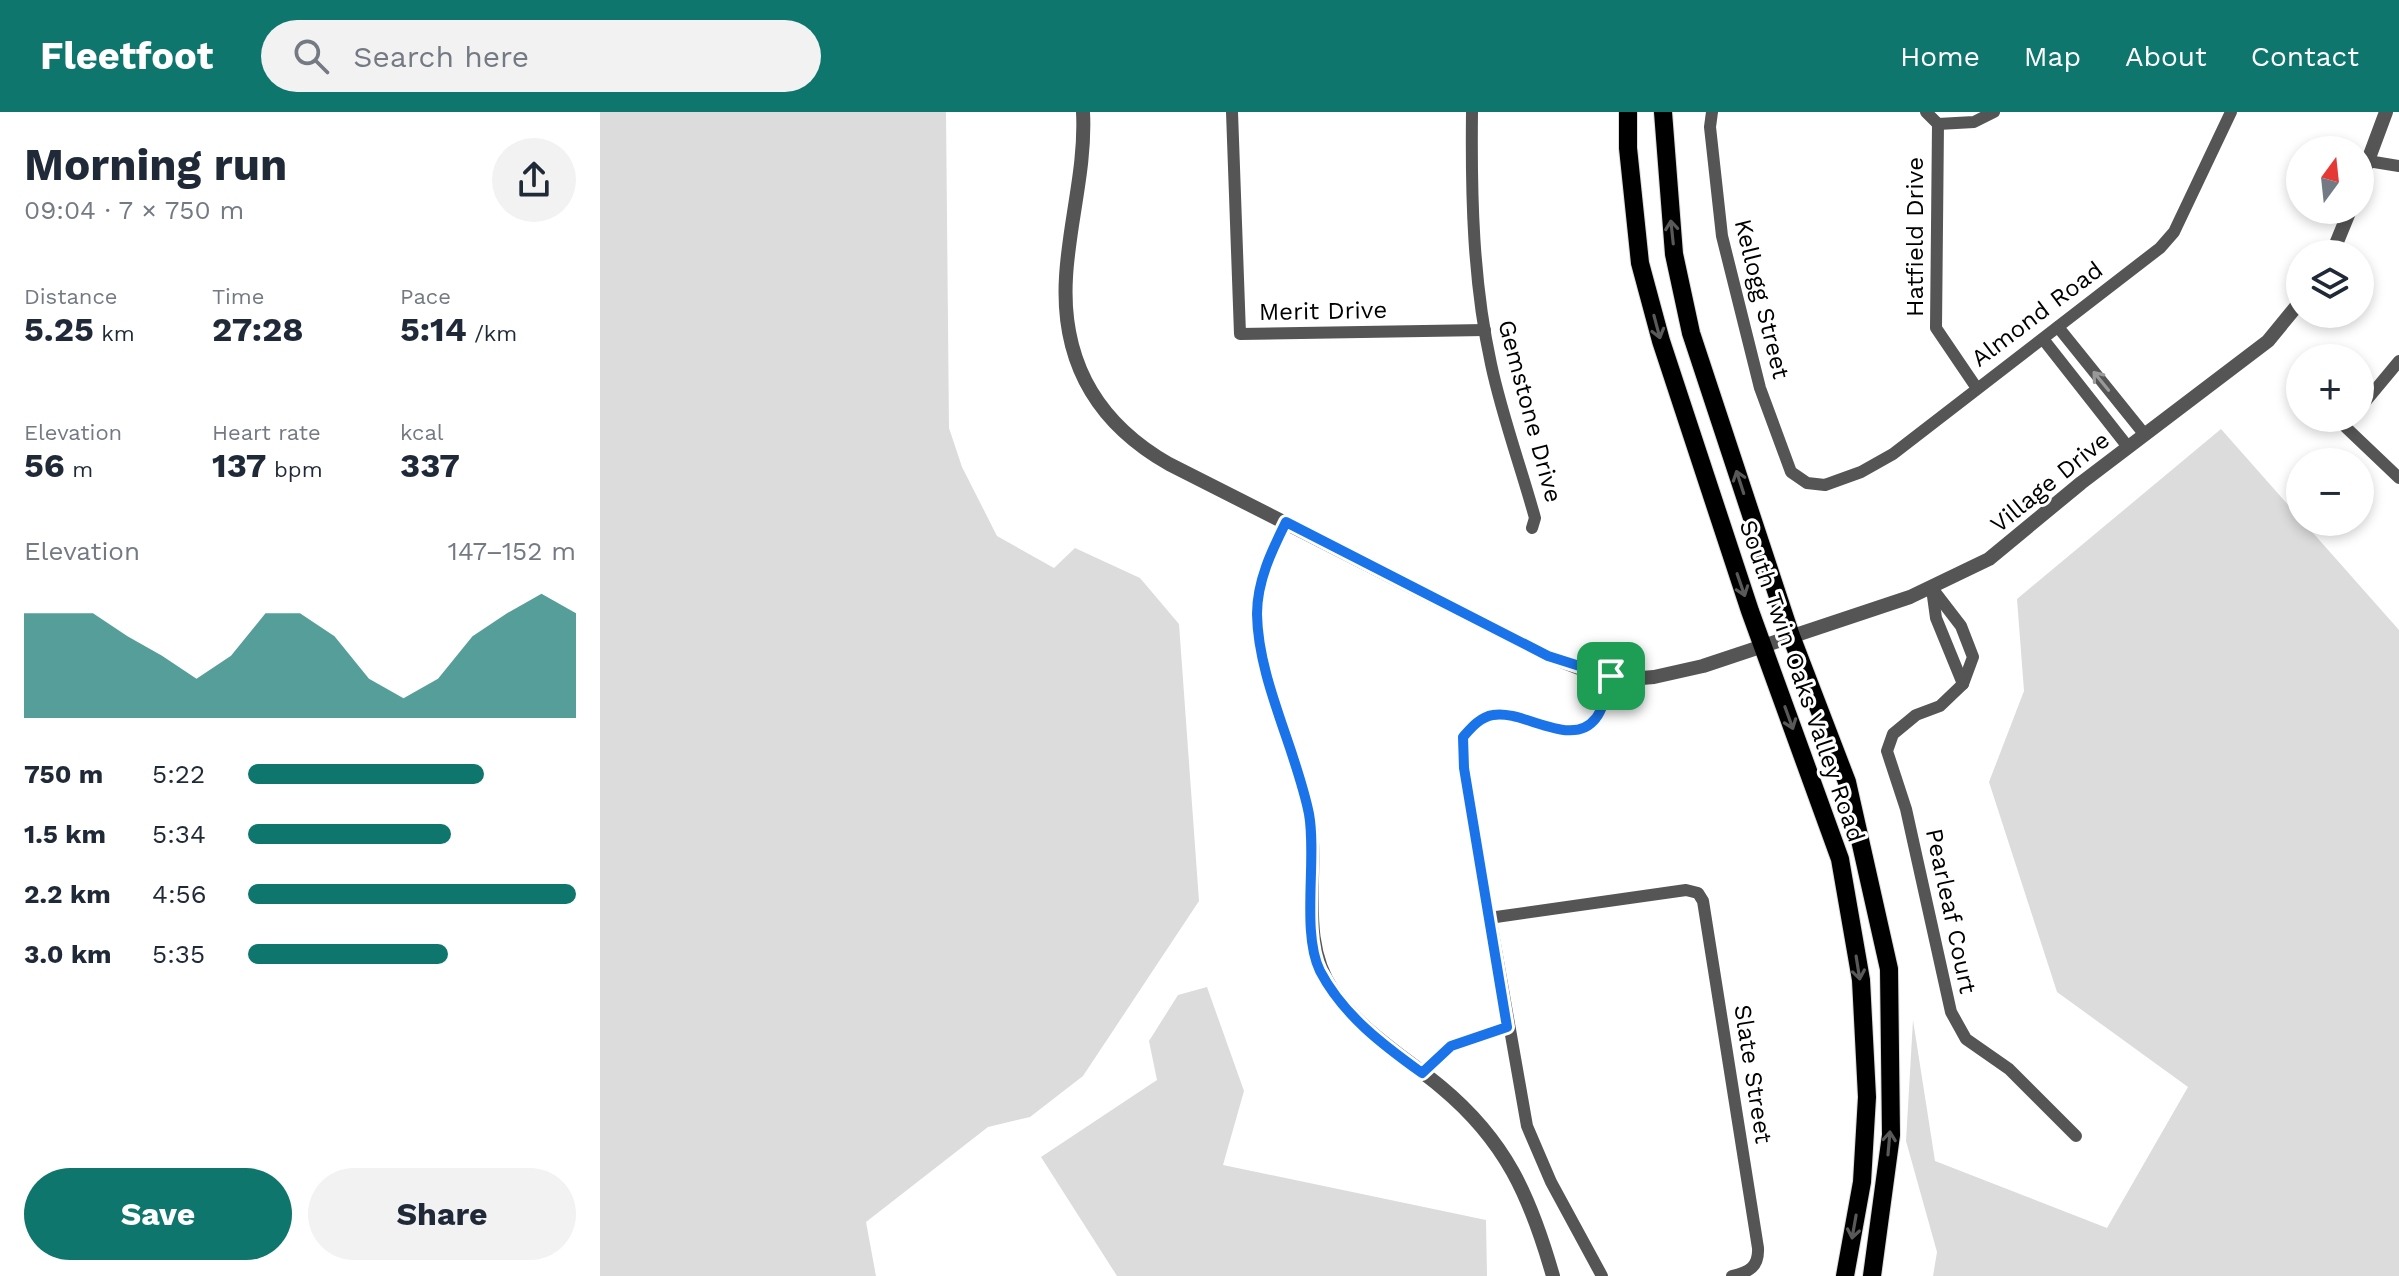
<!DOCTYPE html>
<html lang="en">
<head>
<meta charset="utf-8">
<style>
  :root { --surface:#fff; --page:#f2f2f3; --text:#1f2937; --muted:#747a83; --accent:#0f766e }
  body { margin:0; font-family:"Work Sans",sans-serif; background:var(--page); color:var(--text); height:100vh; display:flex; flex-direction:column; font-size:30px; white-space:nowrap }
  * { box-sizing:border-box; margin:0 }
  p { font-size:26px; color:var(--muted) }
  .icon { flex:none; width:44px; height:44px; fill:none; stroke:currentColor; stroke-width:2; stroke-linecap:round; stroke-linejoin:round }
  .map { position:relative; flex:1; overflow:hidden }
  .drawer { display:flex; flex-direction:column; background:var(--surface); width:600px }
  .drawer>* { flex:none }
  .needle { width:52px; rotate:15deg }
  .fabs { position:absolute; left:1686px; top:24px; display:grid; gap:16px }
  .fabs a { display:grid; place-items:center; width:88px; height:88px; border-radius:50%; background:var(--surface); box-shadow:0 4px 12px #0003; font-size:40px }
  .pin { position:absolute; display:grid; place-items:center; width:68px; height:68px; color:#fff; margin:-34px; border-radius:16px; box-shadow:0 4px 12px #0006 }
  .round { display:grid; place-items:center; flex:none; width:84px; height:84px; border-radius:42px; background:var(--page) }
  .overview { display:flex; align-items:center; justify-content:space-between; height:136px; padding:0 24px }
  h1 { font-size:44px; font-weight:700; line-height:60px }
  .stats { display:grid; grid-template-columns:repeat(3,1fr); gap:12px; height:136px; padding:8px 24px }
  .stats div { display:grid; align-content:center }
  .stats b { font-size:34px; font-weight:700 }
  .stats small { font-size:22px; font-weight:400 }
  .stats p { font-size:22px }
  .chart { height:224px; padding:16px 24px }
  .chart p { display:flex; justify-content:space-between }
  .chart svg { width:100%; height:144px; margin-top:8px; fill:var(--accent); opacity:.7 }
  .button { display:flex; gap:16px; margin-top:auto; padding:16px 24px }
  .button a { flex:1; height:92px; border-radius:48px; background:var(--accent); color:#fff; font-size:32px; font-weight:700; line-height:92px; text-align:center }
  .button a+a { background:var(--page); color:var(--text) }
  ul { padding:0 24px; list-style:none; font-size:26px }
  li { display:grid; grid-template-columns:128px 96px 1fr; align-items:center; height:60px }
  li i { height:20px; border-radius:10px; background:var(--accent) }
  header { display:flex; align-items:center; gap:48px; box-sizing:border-box; height:112px; padding:0 40px; background:var(--accent); color:#fff }
  header strong { font-size:38px }
  nav { display:flex; gap:44px; margin-inline-start:auto; font-size:28px }
  .search { width:560px; height:72px; background:var(--page); display:flex; align-items:center; gap:20px; box-sizing:border-box; padding:0 28px; border-radius:44px; color:var(--muted); font-size:30px }
  main { display:flex; flex:1; min-height:0 }
  .map>svg:first-child { display:block }
  .green { fill:#dcdcdc }
  .lines { fill:none; stroke-linecap:round; stroke-linejoin:round }
  .primary-casing { stroke:#dbdbdb; stroke-width:20 }
  .minor { stroke:#555; stroke-width:12 }
  .tertiary { stroke:#555; stroke-width:14 }
  .primary { stroke:#000; stroke-width:18 }
  .oneway { stroke:#595959 }
  .oneway2 { stroke:#999 }
  .route-casing { stroke:#fff; stroke-width:16 }
  .route { stroke:#1a73e8; stroke-width:10 }
  .labels { text-anchor:middle; dominant-baseline:central; stroke-width:6; stroke-linejoin:round; paint-order:stroke }
  .street-label { font-size:24px; fill:#000; stroke:#fff }
</style>
</head>
<body>
<header>
<strong>Fleetfoot</strong>
<div class="search"><svg class="icon" aria-label="search" viewBox="0 0 24 24"><circle cx="10" cy="10" r="6"/><path d="M15 15l6 6"/></svg>Search here</div>
<nav><a>Home</a><a>Map</a><a>About</a><a>Contact</a></nav>
</header>
<main>
<section class="drawer">
<div class="overview"><div><h1>Morning run</h1><p>09:04 · 7 × 750 m</p></div><a class="round"><svg class="icon" aria-label="share" viewBox="0 0 24 24"><path d="M12 15V3M7 8l5-5 5 5M5 13v7h14v-7"/></svg></a></div>
<div class="stats">
<div><p>Distance</p><b>5.25<small> km</small></b></div>
<div><p>Time</p><b>27:28</b></div>
<div><p>Pace</p><b>5:14<small> /km</small></b></div>
</div>
<div class="stats">
<div><p>Elevation</p><b>56<small> m</small></b></div>
<div><p>Heart rate</p><b>137<small> bpm</small></b></div>
<div><p>kcal</p><b>337</b></div>
</div>
<div class="chart"><p><span>Elevation</span>147–152 m</p>
<svg viewBox="0 0 160 44" preserveAspectRatio="none"><path d="M0 44V12L10 12L20 12L30 19L40 25L50 32L60 25L70 12L80 12L90 19L100 32L110 38L120 32L130 19L140 12L150 6L160 12V44z"/></svg>
</div>
<ul>
<li><b>750 m</b>5:22<i style="width:72%"></i></li>
<li><b>1.5 km</b>5:34<i style="width:62%"></i></li>
<li><b>2.2 km</b>4:56<i style="width:100%"></i></li>
<li><b>3.0 km</b>5:35<i style="width:61%"></i></li>
</ul>
<div class="button"><a>Save</a><a>Share</a></div>
</section>
<div class="map">
<svg width="1799" height="1164" viewBox="0 0 1799 1164">
  <rect width="100%" height="100%" fill="#fff"/>
  <g class="green">
    <polygon points="0,0 346,0 349,316 362,355 397,424 454,456 475,436 540,466 579,512 599,789 483,964 430,1005 388,1015 266,1110 276,1164 0,1164"/>
    <polygon points="1621,317 1799,518 1799,1164 1333,1164 1337,1140 1306,1029 1313,908 1335,1049 1507,1116 1588,975 1457,880 1389,670 1424,579 1417,487"/>
    <polygon points="607,875 644,979 623,1053 886,1108 887,1164 517,1164 441,1045 557,968 549,929 578,883"/>
  </g>
  <g class="lines">
    <g class="primary-casing">
      <g id="primary">
        <polyline points="1028,0 1028,36 1040,151 1061,229 1150,499 1240,747 1261,868 1267,985 1262,1070 1245,1164"/>
        <polyline points="1063,0 1074,142 1091,221 1191,524 1247,670 1289,857 1291,1023 1272,1164"/>
      </g>
    </g>
    <g class="minor">
      <polyline points="632,0 640,222 885,218"/>
      <path d="M872,0C871,84 873,170 891,252C902,304 921,355 935,406L932,416"/>
      <polyline points="1112,0 1110,15 1122,124 1160,276 1191,360 1207,371 1225,373 1261,360 1293,342 1560,136 1574,120 1631,0"/>
      <polyline points="1326,0 1338,12"/>
      <polyline points="1338,12 1336,216 1376,275"/>
      <polyline points="1338,12 1374,10 1394,0"/>
      <polyline points="1768,49 1799,54"/>
      <polyline points="1458,215 1545,323"/>
      <polyline points="1443,227 1528,335"/>
      <polyline points="1760,296 1799,249"/>
      <polyline points="1736,306 1799,366"/>
      <polyline points="1331,475 1361,514 1373,545 1363,572 1340,594 1316,603 1293,622 1287,639 1306,697 1351,900 1366,927 1409,957 1476,1024"/>
      <polyline points="1332,477 1336,506 1363,572"/>
      <path d="M889,806L1086,778L1098,781L1103,789L1158,1136C1159,1155 1149,1160 1132,1164"/>
      <polyline points="822,961 851,934 907,915"/>
      <path d="M1002,1164L951,1070L927,1014L864,656L863,625C871,616 880,605 893,603C923,597 972,638 996,606C1004,596 1007,577 1011,564"/>
    </g>
    <g class="tertiary">
      <path d="M483,0C486,56 469,110 466,165C461,249 497,311 569,352L948,544L992,561L1029,567L1054,565L1103,554L1310,485L1389,447L1481,371L1668,229L1700,190"/>
      <polyline points="1760,70 1786,0"/>
      <polyline points="1732,142 1750,98"/>
      <path d="M686,410C672,438 657,469 657,502C657,566 696,638 709,701C720,760 697,826 733,879C762,920 802,943 841,975C906,1029 930,1084 953,1164"/>
    </g>
    <use href="#primary" class="primary"/>
  </g>
  <defs><path id="oneway-shaft" d="M-6 0H5M1.5-3L5.5 0L1.5 3" fill="none" stroke-width="1.6" stroke-linecap="round" stroke-linejoin="round" transform="scale(2)"/></defs>
  <g class="oneway">
    <use href="#oneway-shaft" transform="translate(1072 120) rotate(-96)"/>
    <use href="#oneway-shaft" transform="translate(1057 215) rotate(75)"/>
    <use href="#oneway-shaft" transform="translate(1140 370) rotate(-108)"/>
    <use href="#oneway-shaft" transform="translate(1141 473) rotate(71)"/>
    <use href="#oneway-shaft" transform="translate(1189 606) rotate(70)"/>
    <use href="#oneway-shaft" transform="translate(1258 856) rotate(81)"/>
    <use href="#oneway-shaft" transform="translate(1289 1031) rotate(-85)"/>
    <use href="#oneway-shaft" transform="translate(1254 1115) rotate(100)"/>
  </g>
  <use class="oneway2" href="#oneway-shaft" transform="translate(1501 269) rotate(-129)"/>
  <g class="lines">
    <g class="route-casing">
      <path id="route" d="M686,410L948,544L1011,564C1007,577 1004,596 996,606C972,638 923,597 893,603C880,605 871,616 863,625L864,656L907,915L851,934L822,961C783,933 743,903 720,859C701,821 717,746 709,702C696,637 658,568 657,502C657,469 672,438 686,410Z"/>
    </g>
    <use href="#route" class="route"/>
  </g>
  <g class="labels">
    <g class="street-label">
      <text transform="translate(1315 125) rotate(-90)">Hatfield Drive</text>
      <text transform="translate(1162 187) rotate(76)">Kellogg Street</text>
      <text transform="translate(723 199) rotate(-1)">Merit Drive</text>
      <text transform="translate(1437 202) rotate(-37)">Almond Road</text>
      <text transform="translate(930 299) rotate(75)">Gemstone Drive</text>
      <text transform="translate(1450 370) rotate(-39)">Village Drive</text>
      <text transform="translate(1202 569) rotate(71)">South Twin Oaks Valley Road</text>
      <text transform="translate(1351 799) rotate(78)">Pearleaf Court</text>
      <text transform="translate(1153 962) rotate(81)">Slate Street</text>
    </g>
  </g>
</svg>
<div class="fabs">
<a><svg class="needle" viewBox="-14 -14 28 28"><path d="M0-13l5 13h-10z" fill="#e53935"/><path d="M0 13l5-13h-10z" fill="#747a83"/></svg></a>
<a><svg class="icon" aria-label="layers" viewBox="0 0 24 24"><path d="M12 4l9 5-9 5-9-5zM3 14l9 5 9-5"/></svg></a>
<a>+</a>
<a>−</a>
</div>
<div class="pin" style="left:1011px;top:564px;background:#1e9e55"><svg class="icon" aria-label="arrive" viewBox="0 0 24 24"><path d="M6 21V4h12l-3 4 3 4H6"/></svg></div>
</div>
</main>
</body>
</html>
